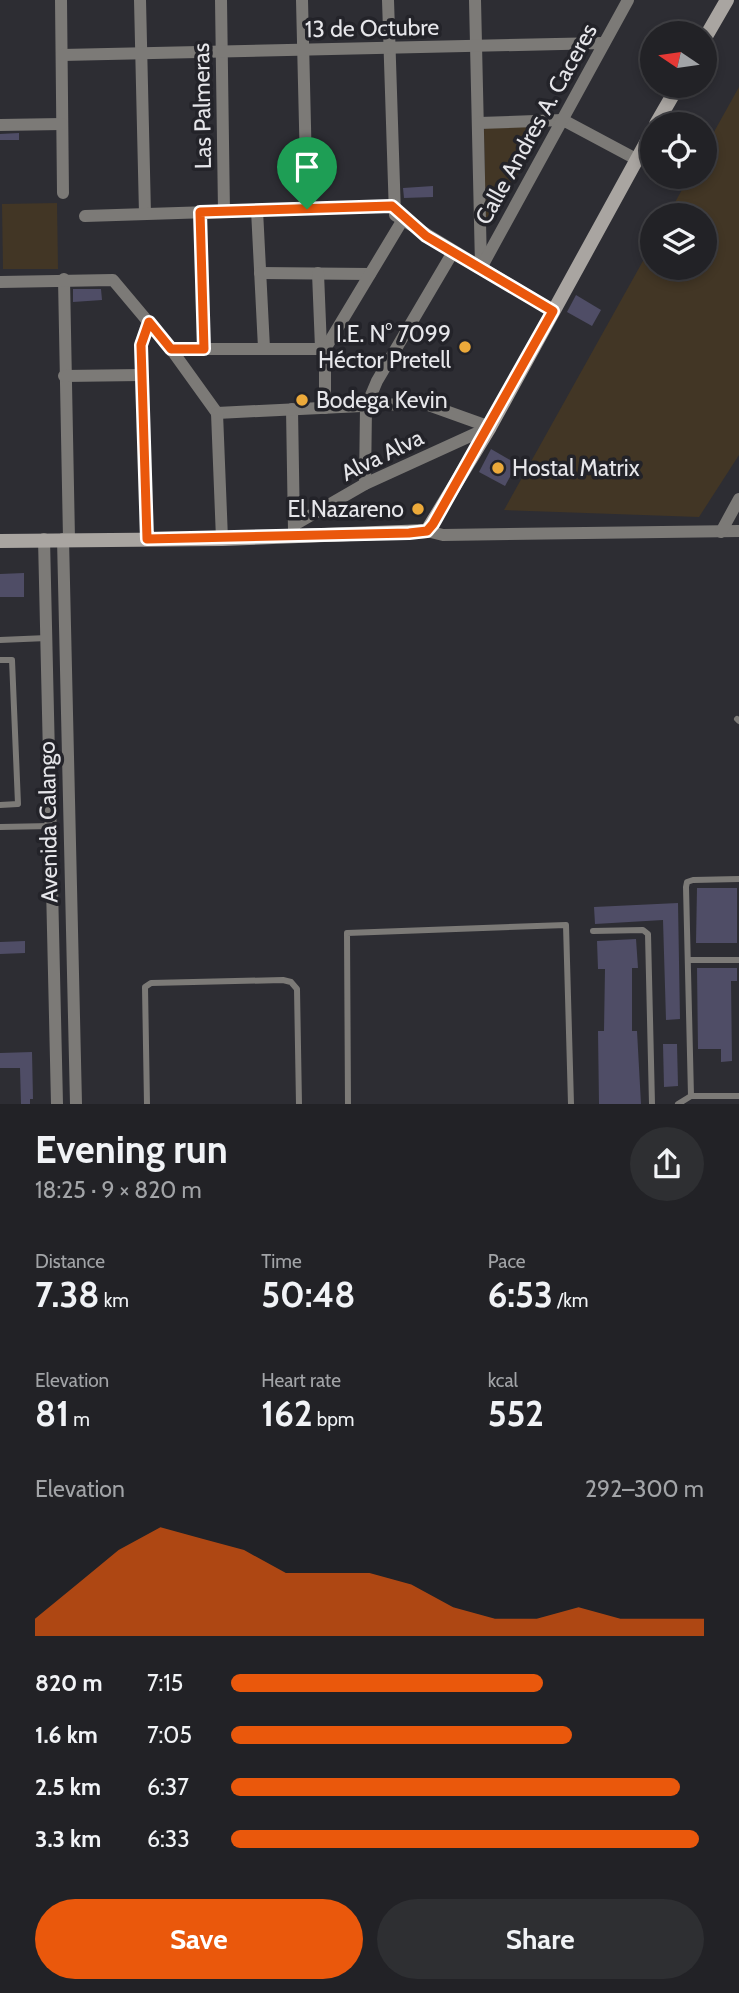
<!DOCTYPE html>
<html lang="en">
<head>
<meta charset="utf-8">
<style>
  :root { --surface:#222226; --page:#2e2f32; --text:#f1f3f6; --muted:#a2a4a7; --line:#3f3f43; --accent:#ea580c }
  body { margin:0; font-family:Cabin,sans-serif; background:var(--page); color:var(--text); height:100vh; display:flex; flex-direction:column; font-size:26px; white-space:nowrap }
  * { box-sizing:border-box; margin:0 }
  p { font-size:23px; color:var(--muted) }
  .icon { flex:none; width:38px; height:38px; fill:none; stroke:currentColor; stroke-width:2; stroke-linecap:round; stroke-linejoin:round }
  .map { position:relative; height:1104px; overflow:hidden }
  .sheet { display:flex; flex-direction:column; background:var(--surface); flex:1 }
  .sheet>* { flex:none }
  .needle { width:46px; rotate:283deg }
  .tools { position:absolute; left:640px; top:21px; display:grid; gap:14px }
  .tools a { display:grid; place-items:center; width:77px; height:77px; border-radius:50%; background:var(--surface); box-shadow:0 4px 10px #0003,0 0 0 2px var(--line); font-size:35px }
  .pin { position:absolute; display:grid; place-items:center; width:60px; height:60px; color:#fff; margin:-72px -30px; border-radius:50% 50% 50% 0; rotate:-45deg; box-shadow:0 0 7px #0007 }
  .pin .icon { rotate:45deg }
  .round { display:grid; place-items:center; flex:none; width:74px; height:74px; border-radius:37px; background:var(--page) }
  .headline { display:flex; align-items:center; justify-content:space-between; height:119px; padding:0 35px }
  h1 { font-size:38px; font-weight:800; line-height:52px }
  .stats { display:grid; grid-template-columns:repeat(3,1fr); gap:10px; height:119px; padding:7px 35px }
  .stats div { display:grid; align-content:center }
  .stats b { font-size:35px; font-weight:800 }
  .stats small { font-size:19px; font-weight:400 }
  .stats p { font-size:19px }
  .chart { height:196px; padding:14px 35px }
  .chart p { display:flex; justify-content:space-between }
  .chart svg { width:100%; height:126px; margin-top:7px; fill:var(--accent); opacity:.7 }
  .button { display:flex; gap:14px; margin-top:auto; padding:14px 35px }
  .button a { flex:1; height:80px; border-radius:42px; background:var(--accent); color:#fff; font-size:28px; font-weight:800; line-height:80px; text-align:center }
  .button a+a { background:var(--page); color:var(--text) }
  ul { padding:0 35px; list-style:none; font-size:23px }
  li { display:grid; grid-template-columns:112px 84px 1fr; align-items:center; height:52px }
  li i { height:18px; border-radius:9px; background:var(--accent) }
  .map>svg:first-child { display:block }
  .green { fill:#423625 }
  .building { fill:#4f4d66 }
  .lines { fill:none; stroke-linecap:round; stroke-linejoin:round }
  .lane { stroke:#7c7a77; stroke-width:6 }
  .street { stroke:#7c7a77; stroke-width:12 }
  .secondary { stroke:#a9a5a1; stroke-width:14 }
  .route-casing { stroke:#fff; stroke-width:14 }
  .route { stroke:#ea580c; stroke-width:9 }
  .poi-dot { fill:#eca93a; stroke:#232329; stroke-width:2.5 }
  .labels { text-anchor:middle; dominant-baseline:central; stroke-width:7; stroke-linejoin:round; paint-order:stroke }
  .street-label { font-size:23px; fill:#e6e6ea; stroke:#232329 }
  .poi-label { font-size:23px; fill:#e6e6ea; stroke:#232329; text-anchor:end }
</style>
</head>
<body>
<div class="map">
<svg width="739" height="1104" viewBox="0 0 739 1104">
  <rect width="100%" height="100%" fill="#2d2d33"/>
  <g class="green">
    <polygon points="739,87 739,455 699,517 504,510 653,243 653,268 705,268 705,215 668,215 689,177 705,177 705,148"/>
    <polygon points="541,126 543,132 486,227 484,130 486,127"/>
    <polygon points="57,203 58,269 3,269 2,204"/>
  </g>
  <g class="building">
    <polygon points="19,133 19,140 0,140 0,134"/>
    <polygon points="433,186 433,197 404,198 403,188"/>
    <polygon points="73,289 101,289 102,300 73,302"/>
    <polygon points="576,295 601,310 592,326 567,312"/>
    <polygon points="491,449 517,464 505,486 479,472"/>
    <polygon points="24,573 24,597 0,597 0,574"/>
    <polygon points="697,888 737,888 737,943 696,943"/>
    <polygon points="678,903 680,1019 666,1020 663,920 595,924 594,907"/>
    <polygon points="636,939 638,968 632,968 632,1031 637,1031 641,1104 599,1104 598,1031 604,1031 605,969 598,969 597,941"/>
    <polygon points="25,941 25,953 0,954 0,942"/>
    <polygon points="697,968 737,968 737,981 731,981 732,1061 721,1062 721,1049 698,1049"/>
    <polygon points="663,1044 677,1044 678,1086 664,1087"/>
    <polygon points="32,1052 33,1099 30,1099 30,1104 21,1104 20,1068 0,1068 0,1053"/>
  </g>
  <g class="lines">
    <g class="lane">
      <polyline points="0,640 47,638"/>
      <polyline points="0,660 12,660 18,804 0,805"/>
      <polyline points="737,719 739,721"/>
      <polyline points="0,827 51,826"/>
      <polyline points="593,931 643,930 648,934 652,1104"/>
      <polyline points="689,960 739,960"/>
      <polyline points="691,1096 686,887 687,882 693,880 739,879"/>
      <polyline points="147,1104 145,987 151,983 283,980 291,982 297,989 299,1104"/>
      <polyline points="348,1104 347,933 566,925 571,1104"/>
      <polyline points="678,1104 691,1096 739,1096"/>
    </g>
    <g class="street">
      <polyline points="61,0 63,193"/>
      <polyline points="140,0 145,214"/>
      <polyline points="221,0 224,212"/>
      <polyline points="302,0 307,209"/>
      <polyline points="388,0 395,215 553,311"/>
      <polyline points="475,0 481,266"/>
      <polyline points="62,55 604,43"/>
      <polyline points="479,123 563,120 636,159"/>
      <polyline points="0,125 62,124"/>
      <polyline points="257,210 264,348"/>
      <polyline points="200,212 204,349"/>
      <polyline points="85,216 392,206 398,211"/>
      <polyline points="481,268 628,0"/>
      <polyline points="260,273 370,274"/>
      <polyline points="318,273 321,348"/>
      <polyline points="64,279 69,539"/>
      <polyline points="0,282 113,280 171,349 217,413"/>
      <polyline points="171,349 325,349"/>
      <polyline points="64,376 141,375"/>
      <polyline points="325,408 325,349 402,221"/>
      <polyline points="292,409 294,530"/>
      <polyline points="217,413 423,403 490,427"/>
      <polyline points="217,413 222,539"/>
      <polyline points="365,484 366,407 377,381 453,252"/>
      <polyline points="294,525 365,484 490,427"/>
      <polyline points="427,531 443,535 739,531"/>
      <polyline points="721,532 739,499"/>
      <polyline points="44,539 57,1104"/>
      <polyline points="63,539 76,1104"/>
      <polyline points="147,539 141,345 149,322"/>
    </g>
    <g class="secondary">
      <polyline points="705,38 727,0"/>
      <polyline points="656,124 678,86"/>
      <polyline points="0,541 222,539 427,531 490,427 653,130"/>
    </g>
  </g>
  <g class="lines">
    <g class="route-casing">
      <polygon id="route" points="392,206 426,236 553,311 433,524 427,531 409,533 147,539 141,345 149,322 171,349 204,349 200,212"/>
    </g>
    <use href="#route" class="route"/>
  </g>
  <g class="poi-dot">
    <circle cx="465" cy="347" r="7"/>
    <circle cx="302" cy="400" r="7"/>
    <circle cx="498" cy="468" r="7"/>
    <circle cx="418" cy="509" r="7"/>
  </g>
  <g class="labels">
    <g class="street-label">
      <text transform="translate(372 28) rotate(-1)">13 de Octubre</text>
      <text transform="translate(202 106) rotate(-91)">Las Palmeras</text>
      <text transform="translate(536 124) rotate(-61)">Calle Andres A. Caceres</text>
      <text transform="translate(382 455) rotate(-26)">Alva Alva</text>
      <text transform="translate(48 822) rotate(-91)">Avenida Calango</text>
    </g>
    <g class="poi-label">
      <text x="451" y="334">I.E. N° 7099<tspan x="451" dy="26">Héctor Pretell</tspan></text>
      <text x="316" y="400" text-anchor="start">Bodega Kevin</text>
      <text x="512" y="468" text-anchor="start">Hostal Matrix</text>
      <text x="404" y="509">El Nazareno</text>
    </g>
  </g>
</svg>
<div class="tools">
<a><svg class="needle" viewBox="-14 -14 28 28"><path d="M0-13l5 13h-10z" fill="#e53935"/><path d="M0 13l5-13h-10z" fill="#a2a4a7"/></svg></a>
<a><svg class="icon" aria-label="locate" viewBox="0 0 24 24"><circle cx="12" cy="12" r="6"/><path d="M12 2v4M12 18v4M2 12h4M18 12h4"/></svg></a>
<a><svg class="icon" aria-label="layers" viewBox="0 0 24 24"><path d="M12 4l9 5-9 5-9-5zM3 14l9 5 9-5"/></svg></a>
</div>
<div class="pin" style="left:307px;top:209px;background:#1e9e55"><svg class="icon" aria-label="arrive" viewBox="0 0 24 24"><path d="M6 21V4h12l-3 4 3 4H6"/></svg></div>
</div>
<section class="sheet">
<div class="headline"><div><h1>Evening run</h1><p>18:25 · 9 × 820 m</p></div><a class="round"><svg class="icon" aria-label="share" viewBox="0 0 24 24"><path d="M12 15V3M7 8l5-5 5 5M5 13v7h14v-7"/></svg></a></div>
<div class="stats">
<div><p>Distance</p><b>7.38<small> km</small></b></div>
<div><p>Time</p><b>50:48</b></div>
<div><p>Pace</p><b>6:53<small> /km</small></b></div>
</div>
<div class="stats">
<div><p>Elevation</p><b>81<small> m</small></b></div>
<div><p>Heart rate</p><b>162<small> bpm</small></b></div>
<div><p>kcal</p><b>552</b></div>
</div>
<div class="chart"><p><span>Elevation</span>292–300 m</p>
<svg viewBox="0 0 160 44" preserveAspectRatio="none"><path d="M0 44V38L10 26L20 14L30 6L40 10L50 14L60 22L70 22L80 22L90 26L100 34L110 38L120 38L130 34L140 38L150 38L160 38V44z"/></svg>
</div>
<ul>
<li><b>820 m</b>7:15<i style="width:66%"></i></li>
<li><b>1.6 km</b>7:05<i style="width:72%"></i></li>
<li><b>2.5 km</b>6:37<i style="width:95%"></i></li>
<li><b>3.3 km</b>6:33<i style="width:99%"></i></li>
</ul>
<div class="button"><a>Save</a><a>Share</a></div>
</section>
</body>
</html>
